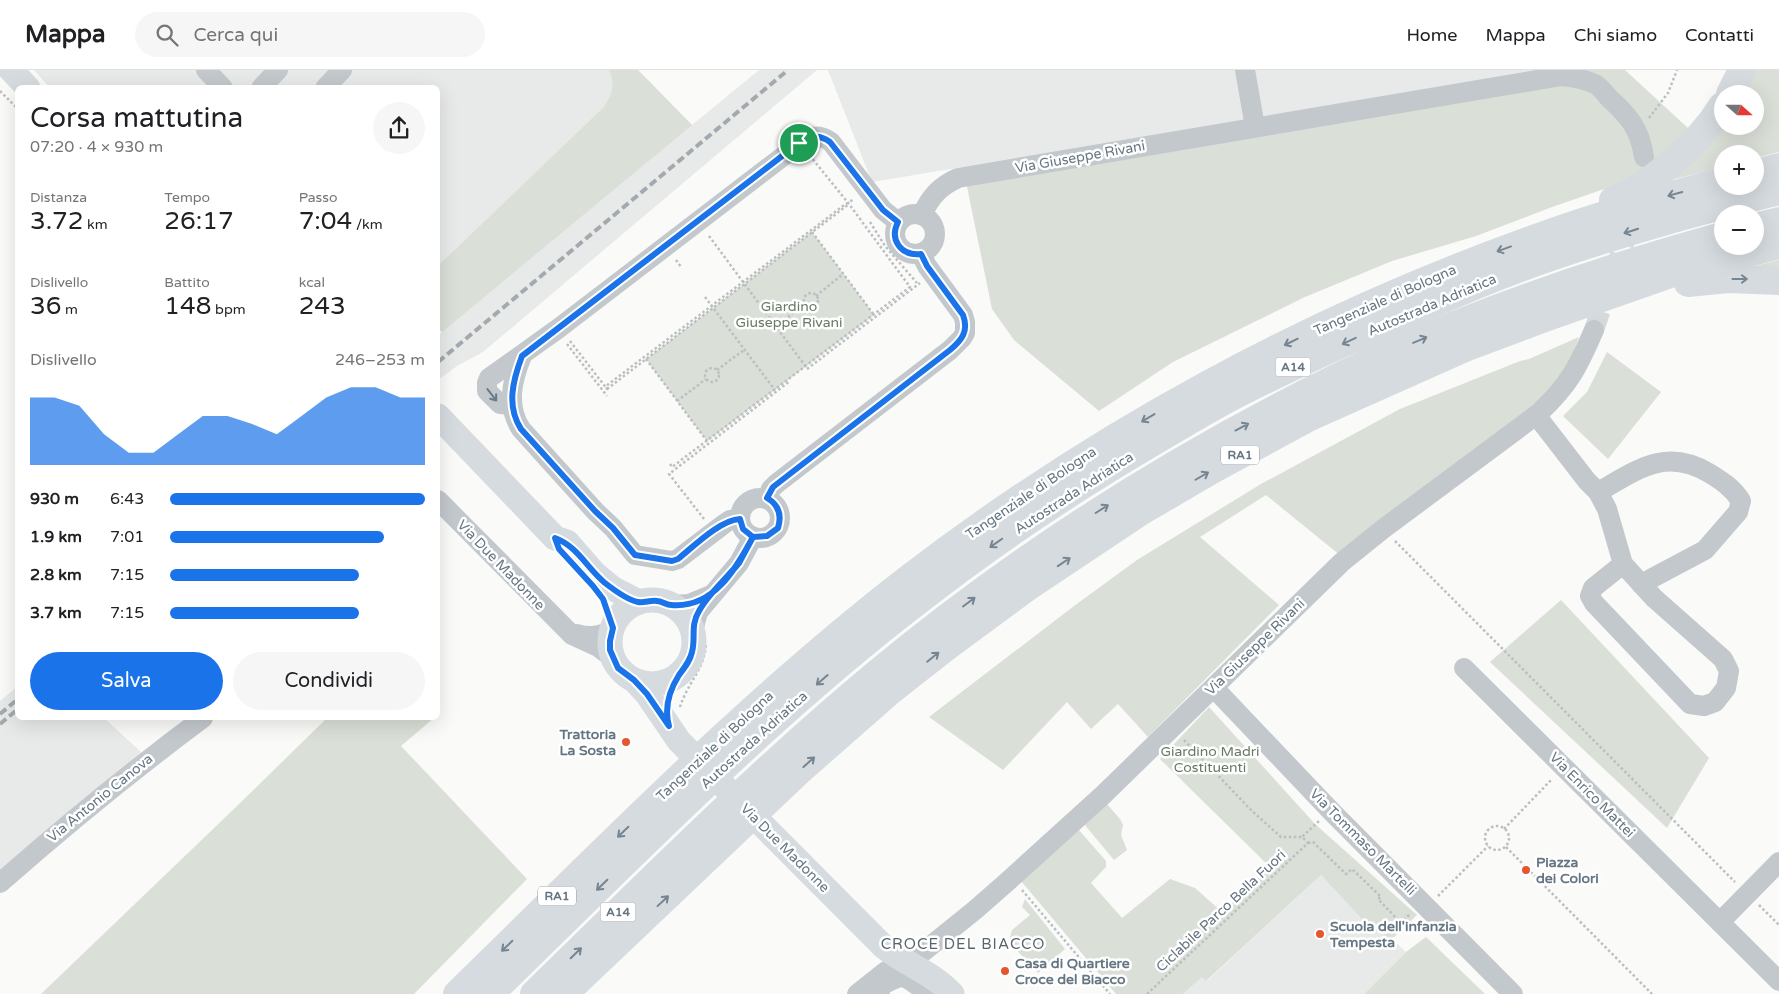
<!DOCTYPE html>
<html lang="it">
<head>
<meta charset="utf-8">
<style>
  :root { --surface:#fff; --page:#f6f6f6; --text:#202124; --muted:#757577; --line:#e0e0e0; --accent:#1a73e8 }
  body { margin:0; font-family:"Varela Round",sans-serif; background:var(--page); color:var(--text); height:100vh; display:flex; flex-direction:column; font-size:19px; white-space:nowrap }
  * { box-sizing:border-box; margin:0 }
  p { font-size:16px; color:var(--muted) }
  .icon { flex:none; width:28px; height:28px; fill:none; stroke:currentColor; stroke-width:2; stroke-linecap:round; stroke-linejoin:round }
  .map { position:relative; flex:1; overflow:hidden }
  .details { position:absolute; left:15px; top:15px; width:425px; height:635px; display:flex; flex-direction:column; background:var(--surface); border-radius:8px; box-shadow:0 5px 20px #0002 }
  .details>* { flex:none }
  .needle { width:32px; rotate:111deg }
  .buttons { position:absolute; left:1714px; top:15px; display:grid; gap:10px }
  .buttons a { display:grid; place-items:center; width:50px; height:50px; border-radius:50%; background:var(--surface); box-shadow:0 5px 20px #0002; font-size:25px }
  .pin { position:absolute; display:grid; place-items:center; width:42px; height:42px; color:#fff; margin:-21px; border:2px solid #fff; border-radius:50%; box-shadow:0 1px 5px #0007 }
  .round { display:grid; place-items:center; flex:none; width:52px; height:52px; border-radius:26px; background:var(--page) }
  .head { display:flex; align-items:center; justify-content:space-between; height:85px; padding:0 15px }
  h1 { font-size:28px; font-weight:600; line-height:38px }
  .figures { display:grid; grid-template-columns:repeat(3,1fr); gap:8px; height:85px; padding:5px 15px }
  .figures div { display:grid; align-content:center }
  .figures b { font-size:25px; font-weight:600 }
  .figures small { font-size:14px; font-weight:400 }
  .figures p { font-size:14px }
  .chart { height:140px; padding:10px 15px }
  .chart p { display:flex; justify-content:space-between }
  .chart svg { width:100%; height:90px; margin-top:5px; fill:var(--accent); opacity:.7 }
  .primary-button { display:flex; gap:10px; margin-top:auto; padding:10px 15px }
  .primary-button a { flex:1; height:58px; border-radius:30px; background:var(--accent); color:#fff; font-size:20px; font-weight:600; line-height:58px; text-align:center }
  .primary-button a+a { background:var(--page); color:var(--text) }
  ul { padding:0 15px; list-style:none; font-size:16px }
  li { display:grid; grid-template-columns:80px 60px 1fr; align-items:center; height:38px }
  li i { height:12px; border-radius:6px; background:var(--accent) }
  header { display:flex; align-items:center; gap:30px; box-sizing:border-box; height:70px; padding:0 25px; background:var(--surface); border-bottom:1px solid var(--line) }
  header strong { font-size:24px }
  nav { display:flex; gap:28px; margin-inline-start:auto; font-size:18px }
  .search { width:350px; height:45px; background:var(--page); display:flex; align-items:center; gap:12px; box-sizing:border-box; padding:0 18px; border-radius:28px; color:var(--muted); font-size:19px }
  .map>svg:first-child { display:block }
  .built { fill:#e8e9e9 }
  .green { fill:#dadfd7 }
  .lines { fill:none; stroke-linecap:round; stroke-linejoin:round }
  .minor-tunnel { stroke:#d5d9db; stroke-width:20; stroke-dasharray:20 10; stroke-linecap:butt }
  .path { stroke:#bbbfc2; stroke-width:2.5; stroke-dasharray:2.5 2.5; stroke-linecap:butt }
  .minor { stroke:#c3c8cc; stroke-width:20 }
  .major { stroke:#d6dbdf; stroke-width:25 }
  .highway { stroke:#d6dbdf; stroke-width:28 }
  .rail { stroke:#a2aab0; stroke-width:4; stroke-dasharray:8 4; stroke-linecap:butt }
  .oneway { stroke:#768591 }
  .oneway2 { stroke:#6a7a87 }
  .route-casing { stroke:#fff; stroke-width:10 }
  .route { stroke:#1a73e8; stroke-width:6 }
  .poi-dot { fill:#e4572e; stroke:#fff; stroke-width:2 }
  .labels { text-anchor:middle; dominant-baseline:central; stroke-width:5; stroke-linejoin:round; paint-order:stroke }
  .shield { fill:#fff; stroke:#939fa8; stroke-width:1 }
  .shield-label { font-size:12px; font-weight:bold; fill:#657683 }
  .street-label { font-size:14px; fill:#657683; stroke:#fff }
  .park-label { font-size:14px; fill:#687a64; stroke:#fff }
  .poi-label { font-size:14px; font-weight:bold; fill:#657683; stroke:#fff; text-anchor:start }
  .neighbourhood-label { font-size:15px; letter-spacing:1px; fill:#57646e; stroke:#fff }
</style>
</head>
<body>
<header>
<strong>Mappa</strong>
<div class="search"><svg class="icon" aria-label="search" viewBox="0 0 24 24"><circle cx="10" cy="10" r="6"/><path d="M15 15l6 6"/></svg>Cerca qui</div>
<nav><a>Home</a><a>Mappa</a><a>Chi siamo</a><a>Contatti</a></nav>
</header>
<div class="map">
<svg width="1779" height="924" viewBox="0 0 1779 924">
  <rect width="100%" height="100%" fill="#fafaf8"/>
  <g class="built">
    <polygon points="34,0 638,0 692,55 759,0 817,0 483,282 457,296 438,310 438,267 442,262 438,258 438,18 50,18"/>
    <polygon points="828,0 1584,0 1345,47 963,97 872,112"/>
    <polygon points="17,617 18,648 104,648 141,682 0,814 0,631"/>
    <polygon points="1321,805 1371,859 1392,869 1406,882 1364,924 1183,924 1202,907 1207,911"/>
  </g>
  <g class="green">
    <path d="M609,0H638L692,55L442,262L438,258V196L604,37C612,25 616,14 609,0Z"/>
    <polygon points="1584,0 1625,0 1689,59 1651,96 1610,117 1552,137 1476,166 1392,191 1305,227 1173,292 1099,341 1014,270 992,239 963,97 1345,47"/>
    <polygon points="1750,0 1779,0 1779,82 1755,88 1755,84 1722,84 1722,97 1667,111 1722,56 1755,56 1755,24 1740,24"/>
    <polygon points="812,162 874,245 707,371 646,289"/>
    <polygon points="1779,190 1779,203 1751,197"/>
    <polygon points="1579,267 1562,313 1544,332 1341,486 1266,425 1200,467 1279,535 1148,667 1118,634 1091,659 1067,632 1003,700 929,647 1074,536 1137,490 1261,414 1400,339 1520,291 1529,289"/>
    <polygon points="1607,282 1661,322 1608,389 1563,346 1587,322"/>
    <polygon points="1561,530 1709,688 1667,758 1490,592"/>
    <polygon points="1209,637 1315,754 1417,845 1392,869 1371,859 1321,805 1206,911 1202,907 1183,924 1116,924 1021,811 1078,759 1106,791 1106,797 1091,813 1122,848 1170,809 1195,818 1222,842 1270,797 1160,689"/>
    <polygon points="327,648 434,648 401,676 527,809 414,924 41,924 235,738"/>
    <polygon points="1106,733 1120,749 1123,755 1121,765 1127,780 1114,790 1084,754"/>
    <polygon points="1025,829 1065,879 1038,903 1009,872 1012,860 1030,845 1022,837"/>
    <polygon points="1426,867 1485,924 1364,924 1406,882"/>
  </g>
  <g class="lines">
    <polyline class="minor-tunnel" points="1594,260 1631,153"/>
    <g class="path">
      <polyline points="0,21 18,39"/>
      <polyline points="1649,48 1668,23 1677,0"/>
      <polyline points="870,152 885,176 917,213"/>
      <polyline points="812,162 874,245"/>
      <polyline points="709,166 806,297"/>
      <polyline points="676,190 681,197"/>
      <circle cx="811" cy="230" r="7"/>
      <polyline points="816,226 843,204"/>
      <polyline points="705,227 775,320"/>
      <polyline points="776,256 805,234"/>
      <polyline points="570,271 607,319 606,316 843,136 854,129"/>
      <polyline points="567,274 607,326"/>
      <polyline points="646,289 707,371"/>
      <circle cx="712" cy="305" r="7"/>
      <polyline points="807,299 920,213"/>
      <polyline points="717,300 744,280"/>
      <polyline points="607,319 849,134"/>
      <polyline points="677,331 706,309"/>
      <polyline points="670,394 672,397 910,217 849,134 811,87"/>
      <polyline points="704,449 669,404 790,311"/>
      <polyline points="1395,471 1735,812"/>
      <path d="M680,637C687,614 705,598 706,574"/>
      <polyline points="1184,670 1252,741 1281,767 1302,767"/>
      <circle cx="1497" cy="768" r="12"/>
      <polyline points="1504,759 1552,709"/>
      <polyline points="1308,773 1313,772 1346,804 1352,799 1381,827 1378,829 1401,853 1410,844"/>
      <polyline points="1506,777 1652,924"/>
      <polyline points="1022,820 1110,924"/>
      <polyline points="1438,826 1488,776"/>
      <polyline points="1759,835 1779,855"/>
      <polyline points="1147,924 1308,773 1302,767 1319,751"/>
    </g>
    <g class="minor">
      <polyline points="206,0 223,18"/>
      <polyline points="1245,0 1255,57"/>
      <polyline points="261,18 278,0"/>
      <polyline points="325,18 342,0"/>
      <circle cx="915" cy="164" r="20"/>
      <path d="M922,145C930,127 940,116 958,108L1561,6C1573,7 1584,9 1595,14C1600,17 1605,23 1609,28C1629,46 1640,59 1644,87"/>
      <path d="M522,286C512,310 506,336 521,359L595,441L613,458L635,485L672,491L678,489L724,454L730,450L740,449"/>
      <path d="M511,335L500,334L487,321V313L489,308L559,258L807,68C817,65 822,66 831,72L883,140L898,152"/>
      <polyline points="1536,345 1587,411 1598,422 1607,439 1623,494 1654,528 1723,589 1729,601 1726,618 1715,632 1704,636 1690,634 1594,533 1590,526 1593,518 1623,494"/>
      <path d="M1598,422C1637,400 1665,377 1709,403C1722,411 1733,418 1741,431L1738,442L1705,480L1641,514"/>
      <circle cx="760" cy="448" r="20"/>
      <polyline points="767,429 771,419 776,414 950,280 962,268 965,263 965,252 963,245 927,196 921,184"/>
      <polyline points="438,430 572,565 598,577 613,588"/>
      <polyline points="670,535 689,534 711,525"/>
      <path d="M577,564C590,568 600,566 612,560"/>
      <polyline points="692,564 698,542 739,493 753,467"/>
      <polyline points="1464,598 1779,911"/>
      <polyline points="1214,618 1332,742 1513,924"/>
      <path d="M0,813C66,755 133,700 203,648"/>
      <polyline points="1720,852 1779,792"/>
      <path d="M857,924L886,901L907,893L918,886L975,840L1007,812L1103,725L1342,492L1383,459L1539,343C1569,315 1578,297 1594,260"/>
      <path d="M880,924L875,919C906,902 901,903 928,924"/>
    </g>
    <g class="major">
      <polyline points="11,0 28,18"/>
      <polyline points="438,346 555,468 567,472 595,504 612,518 639,532"/>
      <circle cx="652" cy="572" r="42"/>
      <path d="M634,610L647,624L679,671L883,876C905,894 933,903 952,924"/>
    </g>
    <g class="highway">
      <polyline points="1730,24 1742,0"/>
      <polyline points="1755,103 1779,97"/>
      <path d="M1613,130C1652,115 1700,72 1722,36"/>
      <polyline points="1755,157 1779,151"/>
      <polyline points="1688,213 1728,209 1779,211"/>
      <path d="M457,924C603,782 746,634 908,509C1098,363 1313,247 1539,167C1599,145 1661,128 1722,111"/>
      <path d="M490,924C629,789 764,649 918,531C993,472 1073,419 1155,371C1184,354 1213,336 1243,321C1301,292 1359,265 1419,240C1461,221 1504,203 1548,188C1624,162 1701,140 1779,121"/>
      <path d="M534,924C645,816 755,705 875,605C1032,475 1205,367 1391,282C1498,234 1610,197 1722,166"/>
      <polyline points="564,924 798,702 889,622 945,578 1029,516 1140,442 1212,400 1310,347 1465,278 1545,248 1676,202 1779,175"/>
    </g>
    <g class="rail">
      <polyline points="438,292 788,0"/>
      <polyline points="0,644 18,629"/>
      <polyline points="0,654 18,639"/>
    </g>
  </g>
  <defs><path id="oneway-shaft" d="M-6 0H5M1.5-3L5.5 0L1.5 3" fill="none" stroke-width="1.6" stroke-linecap="round" stroke-linejoin="round" transform="scale(1.25)"/></defs>
  <g class="oneway">
    <use href="#oneway-shaft" transform="translate(1675 124) rotate(165)"/>
    <use href="#oneway-shaft" transform="translate(1631 161) rotate(162)"/>
    <use href="#oneway-shaft" transform="translate(1504 179) rotate(160)"/>
    <use href="#oneway-shaft" transform="translate(1740 209)"/>
    <use href="#oneway-shaft" transform="translate(1420 270) rotate(-23)"/>
    <use href="#oneway-shaft" transform="translate(1349 271) rotate(155)"/>
    <use href="#oneway-shaft" transform="translate(1291 272) rotate(154)"/>
    <use href="#oneway-shaft" transform="translate(1148 348) rotate(149)"/>
    <use href="#oneway-shaft" transform="translate(1242 357) rotate(-28)"/>
    <use href="#oneway-shaft" transform="translate(1202 406) rotate(-30)"/>
    <use href="#oneway-shaft" transform="translate(1102 439) rotate(-32)"/>
    <use href="#oneway-shaft" transform="translate(996 473) rotate(145)"/>
    <use href="#oneway-shaft" transform="translate(1064 492) rotate(-34)"/>
    <use href="#oneway-shaft" transform="translate(969 532) rotate(-37)"/>
    <use href="#oneway-shaft" transform="translate(933 587) rotate(-39)"/>
    <use href="#oneway-shaft" transform="translate(822 610) rotate(139)"/>
    <use href="#oneway-shaft" transform="translate(809 692) rotate(-42)"/>
    <use href="#oneway-shaft" transform="translate(623 762) rotate(136)"/>
    <use href="#oneway-shaft" transform="translate(602 815) rotate(136)"/>
    <use href="#oneway-shaft" transform="translate(663 831) rotate(-43)"/>
    <use href="#oneway-shaft" transform="translate(507 876) rotate(136)"/>
    <use href="#oneway-shaft" transform="translate(576 883) rotate(-44)"/>
  </g>
  <use class="oneway2" href="#oneway-shaft" transform="translate(492 325) rotate(52)"/>
  <g class="lines">
    <g class="route-casing">
      <path id="route" d="M799,73L522,286C513,310 506,336 521,359L595,441L613,458L635,485L672,491L678,489C694,476 720,450 740,449L743,459L753,467C736,499 713,539 671,535C666,535 662,531 657,531C651,530 644,533 638,532C627,530 614,520 605,513C587,498 577,476 555,468L559,479L593,516L603,529L613,558L610,571V580L618,598L634,610L647,624L669,656C664,638 669,621 679,605C685,597 690,591 692,582C696,567 690,556 699,541C709,523 726,509 739,493L753,467L767,466L778,458C782,445 779,435 767,428L773,417L950,280C962,270 969,261 963,245L927,196L921,184C901,186 889,170 898,152L883,140L830,72C819,64 810,66 799,73"/>
    </g>
    <use href="#route" class="route"/>
  </g>
  <g class="poi-dot">
    <circle cx="626" cy="672" r="5"/>
    <circle cx="1526" cy="800" r="5"/>
    <circle cx="1320" cy="864" r="5"/>
    <circle cx="1005" cy="901" r="5"/>
  </g>
  <g class="labels">
    <g class="shield">
      <rect x="1275.5" y="287.5" width="35" height="19" rx="4"/>
      <rect x="1221" y="375.5" width="38" height="19" rx="4"/>
      <rect x="538" y="816.5" width="38" height="19" rx="4"/>
      <rect x="600.5" y="832.5" width="35" height="19" rx="4"/>
    </g>
    <g class="shield-label">
      <text x="1293" y="297">A14</text>
      <text x="1240" y="385">RA1</text>
      <text x="557" y="826">RA1</text>
      <text x="618" y="842">A14</text>
    </g>
    <g class="street-label">
      <text transform="translate(1080 87) rotate(-10)">Via Giuseppe Rivani</text>
      <text transform="translate(1385 230) rotate(-24)">Tangenziale di Bologna</text>
      <text transform="translate(1432 235) rotate(-23)">Autostrada Adriatica</text>
      <text transform="translate(1031 423) rotate(-34)">Tangenziale di Bologna</text>
      <text transform="translate(1074 423) rotate(-33)">Autostrada Adriatica</text>
      <text transform="translate(501 495) rotate(46)">Via Due Madonne</text>
      <text transform="translate(1255 577) rotate(-44)">Via Giuseppe Rivani</text>
      <text transform="translate(754 670) rotate(-42)">Autostrada Adriatica</text>
      <text transform="translate(715 676) rotate(-43)">Tangenziale di Bologna</text>
      <text transform="translate(1592 725) rotate(45)">Via Enrico Mattei</text>
      <text transform="translate(100 728) rotate(-39)">Via Antonio Canova</text>
      <text transform="translate(1363 772) rotate(45)">Via Tommaso Martelli</text>
      <text transform="translate(785 778) rotate(45)">Via Due Madonne</text>
      <text transform="translate(1221 841) rotate(-43)">Ciclabile Parco Bella Fuori</text>
    </g>
    <g class="park-label">
      <text x="789" y="236">Giardino<tspan x="789" dy="16">Giuseppe Rivani</tspan></text>
      <text x="1210" y="681">Giardino Madri<tspan x="1210" dy="16">Costituenti</tspan></text>
    </g>
    <g class="poi-label">
      <text x="616" y="664" text-anchor="end">Trattoria<tspan x="616" dy="16">La Sosta</tspan></text>
      <text x="1536" y="792">Piazza<tspan x="1536" dy="16">dei Colori</tspan></text>
      <text x="1330" y="856">Scuola dell'infanzia<tspan x="1330" dy="16">Tempesta</tspan></text>
      <text x="1015" y="893">Casa di Quartiere<tspan x="1015" dy="16">Croce del Biacco</tspan></text>
    </g>
    <g class="neighbourhood-label">
      <text x="963" y="874">CROCE DEL BIACCO</text>
    </g>
  </g>
</svg>
<div class="buttons">
<a><svg class="needle" viewBox="-14 -14 28 28"><path d="M0-13l5 13h-10z" fill="#e53935"/><path d="M0 13l5-13h-10z" fill="#757577"/></svg></a>
<a>+</a>
<a>−</a>
</div>
<div class="pin" style="left:799px;top:73px;background:#1e9e55"><svg class="icon" aria-label="arrive" viewBox="0 0 24 24"><path d="M6 21V4h12l-3 4 3 4H6"/></svg></div>
<section class="details">
<div class="head"><div><h1>Corsa mattutina</h1><p>07:20 · 4 × 930 m</p></div><a class="round"><svg class="icon" aria-label="share" viewBox="0 0 24 24"><path d="M12 15V3M7 8l5-5 5 5M5 13v7h14v-7"/></svg></a></div>
<div class="figures">
<div><p>Distanza</p><b>3.72<small> km</small></b></div>
<div><p>Tempo</p><b>26:17</b></div>
<div><p>Passo</p><b>7:04<small> /km</small></b></div>
</div>
<div class="figures">
<div><p>Dislivello</p><b>36<small> m</small></b></div>
<div><p>Battito</p><b>148<small> bpm</small></b></div>
<div><p>kcal</p><b>243</b></div>
</div>
<div class="chart"><p><span>Dislivello</span>246–253 m</p>
<svg viewBox="0 0 160 44" preserveAspectRatio="none"><path d="M0 44V11L10 11L20 15L30 29L40 38L50 38L60 29L70 20L80 20L90 24L100 29L110 20L120 11L130 6L140 6L150 11L160 11V44z"/></svg>
</div>
<ul>
<li><b>930 m</b>6:43<i style="width:100%"></i></li>
<li><b>1.9 km</b>7:01<i style="width:84%"></i></li>
<li><b>2.8 km</b>7:15<i style="width:74%"></i></li>
<li><b>3.7 km</b>7:15<i style="width:74%"></i></li>
</ul>
<div class="primary-button"><a>Salva</a><a>Condividi</a></div>
</section>
</div>
</body>
</html>
